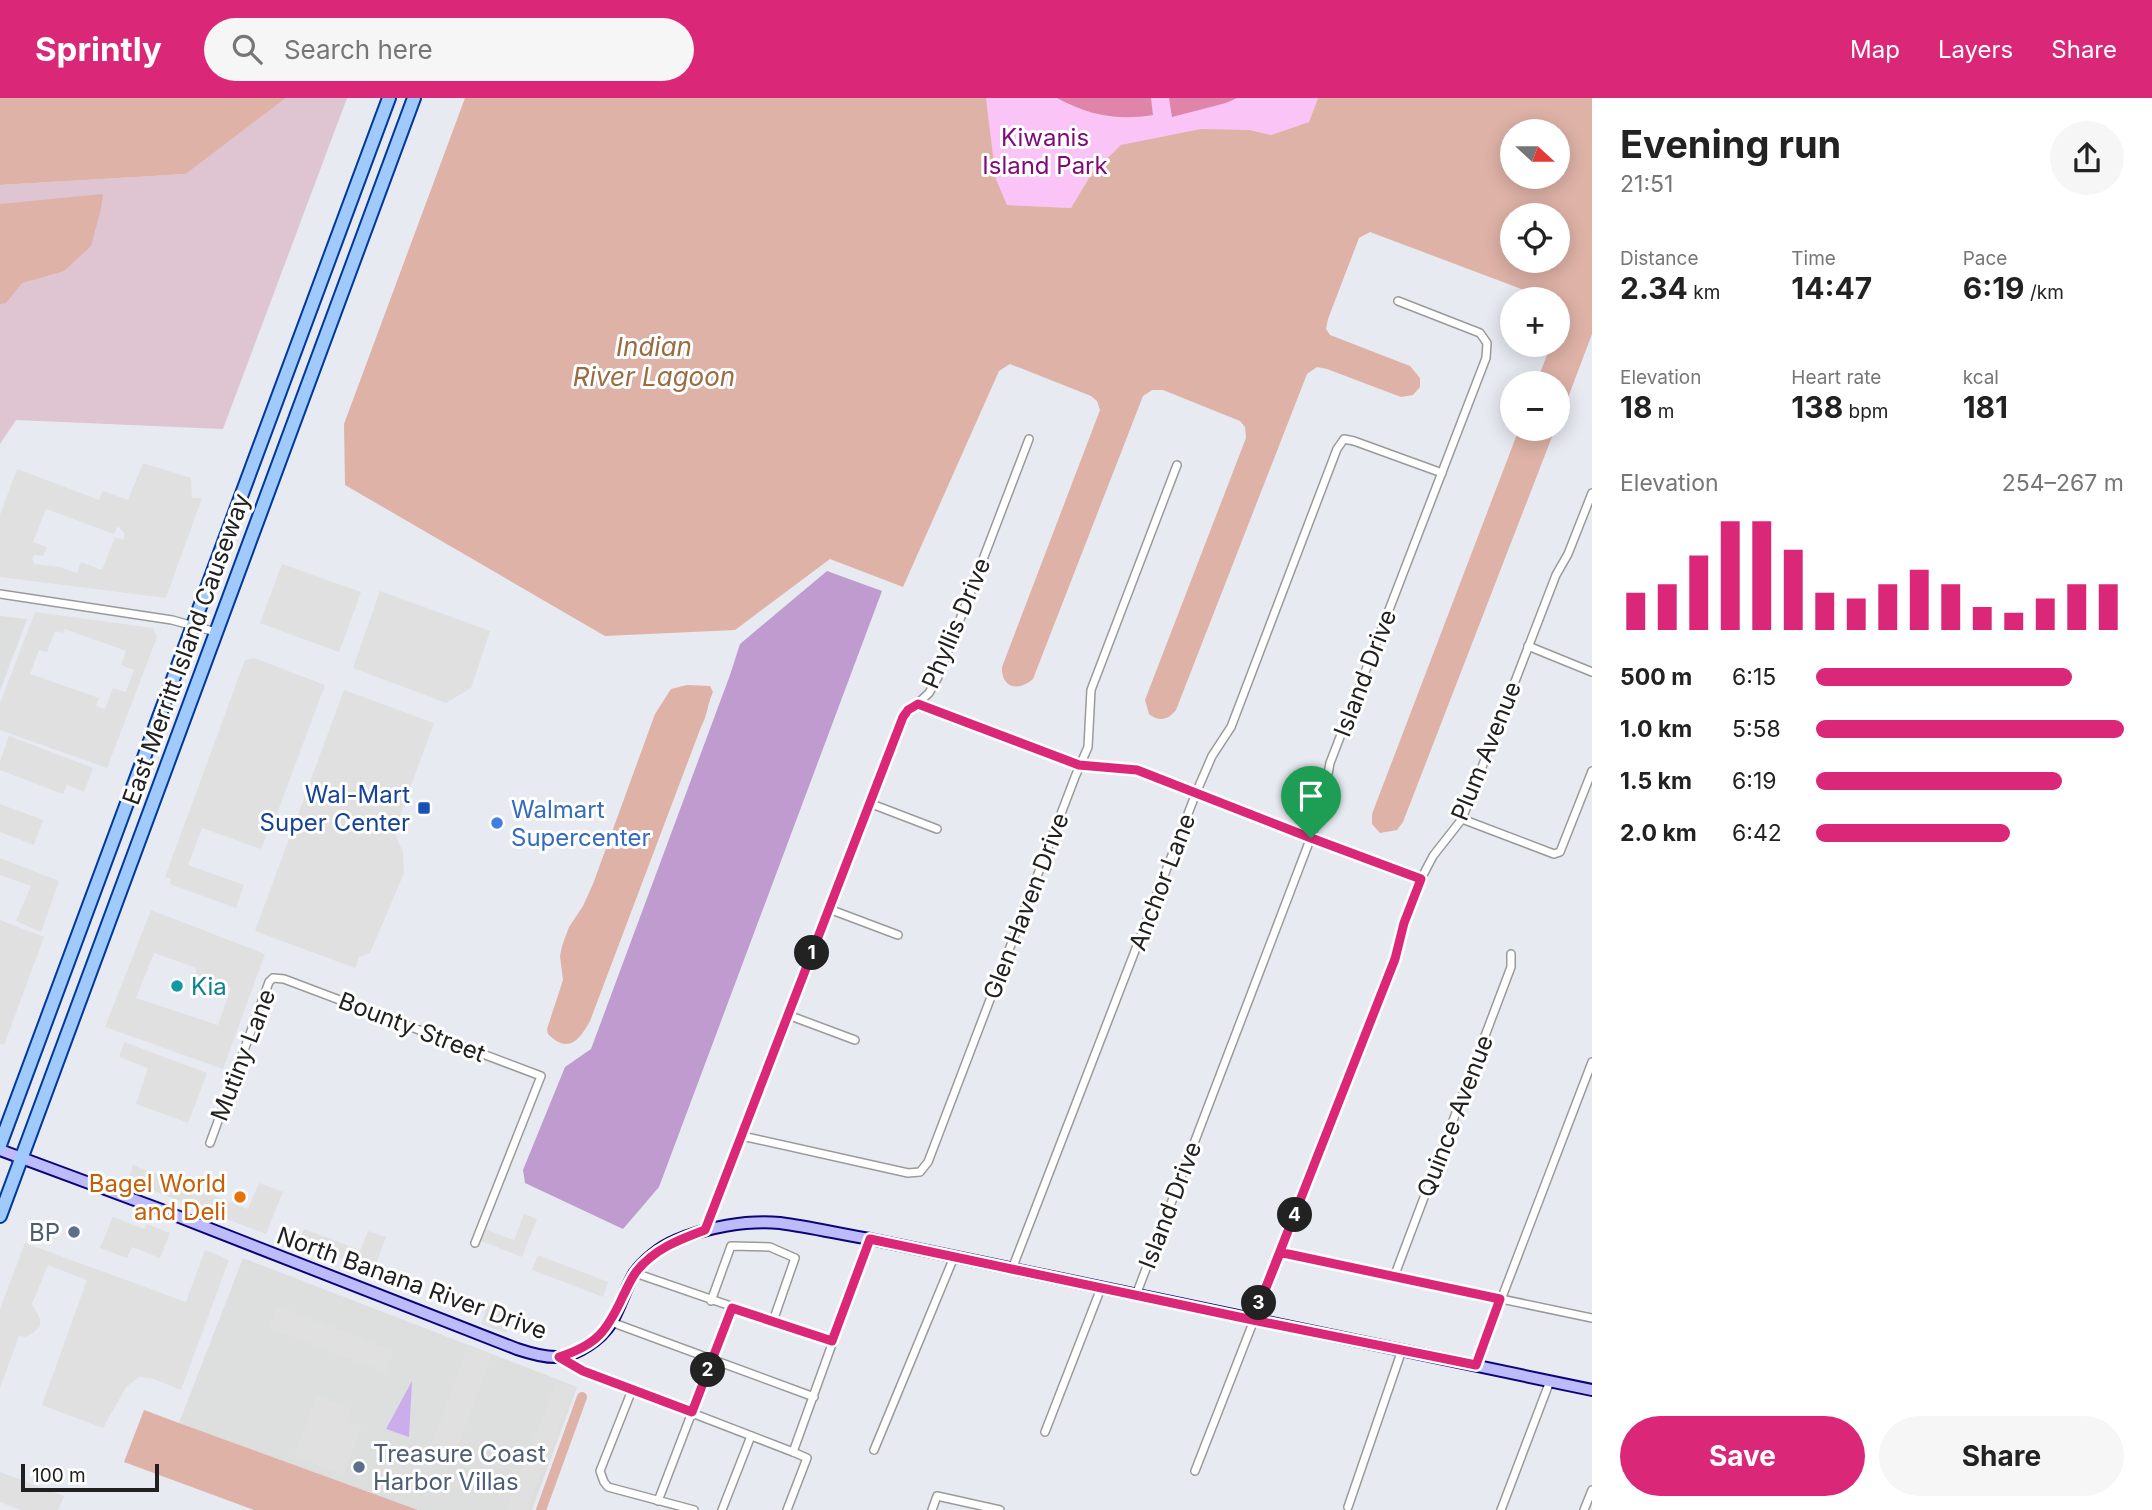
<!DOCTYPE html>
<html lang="en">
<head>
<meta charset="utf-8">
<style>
  :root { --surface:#fff; --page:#f6f6f6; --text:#222; --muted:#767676; --accent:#db2777 }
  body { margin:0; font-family:Inter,sans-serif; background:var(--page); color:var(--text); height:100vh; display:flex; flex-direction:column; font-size:26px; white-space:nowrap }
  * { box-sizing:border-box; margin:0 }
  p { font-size:23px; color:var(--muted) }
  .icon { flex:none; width:38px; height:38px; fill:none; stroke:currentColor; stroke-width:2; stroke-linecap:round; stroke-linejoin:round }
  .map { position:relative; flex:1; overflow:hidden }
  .panel { display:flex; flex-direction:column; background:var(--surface); width:560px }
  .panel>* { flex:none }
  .needle { width:46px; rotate:111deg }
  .controls { position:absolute; left:1500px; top:21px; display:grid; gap:14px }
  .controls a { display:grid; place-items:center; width:70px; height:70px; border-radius:50%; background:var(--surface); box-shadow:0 4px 18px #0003; font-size:35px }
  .scale { position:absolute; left:21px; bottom:18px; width:138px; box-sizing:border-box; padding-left:7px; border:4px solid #202020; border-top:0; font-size:19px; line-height:24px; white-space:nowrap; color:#202020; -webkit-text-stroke:5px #fff; paint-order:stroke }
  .pin { position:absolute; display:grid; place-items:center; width:60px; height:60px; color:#fff; margin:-72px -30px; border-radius:50% 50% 50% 0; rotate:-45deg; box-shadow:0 0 7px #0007 }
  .pin .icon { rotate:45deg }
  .km { position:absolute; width:35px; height:35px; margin:-18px; border-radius:50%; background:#222; color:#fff; font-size:19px; line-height:35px; text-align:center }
  .round { display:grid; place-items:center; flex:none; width:74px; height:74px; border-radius:37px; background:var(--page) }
  .summary { display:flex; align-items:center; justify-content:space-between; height:119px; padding:0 28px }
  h1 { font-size:38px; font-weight:700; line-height:52px }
  .figures { display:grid; grid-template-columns:repeat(3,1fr); gap:10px; height:119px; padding:7px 28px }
  .figures div { display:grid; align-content:center }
  .figures b { font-size:30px; font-weight:700 }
  .figures small { font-size:19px; font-weight:400 }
  .figures p { font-size:19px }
  .chart { height:196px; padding:14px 28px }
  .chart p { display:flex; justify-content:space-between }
  .chart svg { width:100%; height:126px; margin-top:7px; stroke:var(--accent); stroke-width:6 }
  .action { display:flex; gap:14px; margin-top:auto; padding:14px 28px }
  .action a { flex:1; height:80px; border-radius:42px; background:var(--accent); color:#fff; font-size:28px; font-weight:700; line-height:80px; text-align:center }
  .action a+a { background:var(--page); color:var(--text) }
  ul { padding:0 28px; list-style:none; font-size:23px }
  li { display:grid; grid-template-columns:112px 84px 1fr; align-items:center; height:52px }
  li i { height:18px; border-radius:9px; background:var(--accent) }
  header { display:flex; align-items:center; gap:42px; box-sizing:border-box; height:98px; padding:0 35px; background:var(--accent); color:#fff }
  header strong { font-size:33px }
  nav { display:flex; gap:38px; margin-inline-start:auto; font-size:24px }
  .search { width:490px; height:63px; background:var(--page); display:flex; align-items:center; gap:18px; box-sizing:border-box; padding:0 24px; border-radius:38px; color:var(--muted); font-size:26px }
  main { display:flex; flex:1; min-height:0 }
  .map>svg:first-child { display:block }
  .residential { fill:#dddede }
  .grass { fill:#cbadeb }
  .forest { fill:#bf9bd0 }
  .wetland { fill:#dfc4d1 }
  .park { fill:#fac4f7 }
  .pitch { fill:#e085aa }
  .parking { fill:#e0e0e0; fill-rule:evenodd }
  .water { fill:#deb2a7; fill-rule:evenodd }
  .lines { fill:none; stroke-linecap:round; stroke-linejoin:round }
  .canal { stroke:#deb2a7; stroke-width:10 }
  .street-casing { stroke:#9a9a9a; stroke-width:10 }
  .secondary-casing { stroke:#0e047a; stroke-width:14 }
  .primary-casing { stroke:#00389c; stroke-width:16 }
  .street { stroke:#fff; stroke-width:7 }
  .secondary { stroke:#bdbbfa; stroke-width:10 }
  .primary { stroke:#a0cafc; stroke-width:12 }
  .route-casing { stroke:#fff; stroke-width:14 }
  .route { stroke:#db2777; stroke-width:9 }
  .transit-dot { fill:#1a4fb4; stroke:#fff; stroke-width:2.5 }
  .shop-dot { fill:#3f7fe0; stroke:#fff; stroke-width:2.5 }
  .culture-dot { fill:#0f9aa8; stroke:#fff; stroke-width:2.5 }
  .food-dot { fill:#e8710a; stroke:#fff; stroke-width:2.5 }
  .service-dot { fill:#5c6f8a; stroke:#fff; stroke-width:2.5 }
  .labels { text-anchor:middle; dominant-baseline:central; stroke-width:6; stroke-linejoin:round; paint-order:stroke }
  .park-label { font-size:24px; fill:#810b7a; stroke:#fff }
  .street-label { font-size:24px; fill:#202020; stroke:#fff }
  .transit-label { font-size:24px; fill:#164399; stroke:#fff; text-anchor:end }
  .shop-label { font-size:24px; fill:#366cbe; stroke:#fff; text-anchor:start }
  .culture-label { font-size:24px; fill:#0d838f; stroke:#fff; text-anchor:start }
  .food-label { font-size:24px; fill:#c56008; stroke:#fff; text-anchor:end }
  .service-label { font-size:24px; fill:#4e5e75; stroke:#fff; text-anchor:end }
  .water-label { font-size:26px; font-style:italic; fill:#996c42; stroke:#fff }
</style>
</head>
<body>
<header>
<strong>Sprintly</strong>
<div class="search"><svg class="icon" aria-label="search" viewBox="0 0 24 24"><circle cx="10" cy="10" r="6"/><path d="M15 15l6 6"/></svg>Search here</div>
<nav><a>Map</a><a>Layers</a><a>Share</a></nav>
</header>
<main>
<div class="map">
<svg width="1592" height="1412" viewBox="0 0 1592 1412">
  <rect width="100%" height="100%" fill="#e7eaf1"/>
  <g class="residential">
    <polygon points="0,518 27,521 0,593"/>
    <polygon points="243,1160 577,1289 532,1412 418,1412 179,1325"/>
  </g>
  <polygon class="grass" points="412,1283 409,1339 386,1331"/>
  <polygon class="forest" points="827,473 882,493 659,1089 623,1131 525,1085 523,1072 565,969 591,951 730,577 740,546"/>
  <polygon class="wetland" points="286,0 347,0 223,331 16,322 0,346 0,87 186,76"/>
  <polygon class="park" points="986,0 1318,0 1309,24 1271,37 1092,75 1071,110 1007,107 996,81"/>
  <g class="pitch">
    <path d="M1057,0H1151L1153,17C1118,23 1088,17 1057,0Z"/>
    <polygon points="1169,0 1237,0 1226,5 1172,19"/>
  </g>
  <g class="parking">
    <path d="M143,365L191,380L192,400H202L166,500L0,479V417L17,371L99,402L103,393L128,402ZM46,411L114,436L118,428L124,435V442L115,439L102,472L81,464L77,475L59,469L35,466L32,461L34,457L43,458L47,449L33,444Z"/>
    <polygon points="282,466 361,494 339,554 260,525"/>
    <polygon points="380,493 490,533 471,590 446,605 353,570"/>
    <path d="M35,514L153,530L157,539L107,670L0,632V605ZM65,531L126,553L121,567L134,572L126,594L113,590L105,611L96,608L99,600L30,576L39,552L47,554L55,533L63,535Z"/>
    <polygon points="254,560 325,587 272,729 270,728 261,751 202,730 188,767 244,787 236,810 170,786 171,781 165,779 245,562"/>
    <polygon points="344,592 434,625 394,734 403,754 404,775 370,855 359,859 355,870 255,833"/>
    <polygon points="9,638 93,670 84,694 67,687 63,696 0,672 0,663"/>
    <polygon points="0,706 43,722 34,747 0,734"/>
    <polygon points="0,760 59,783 41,834 16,823 31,788 0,777"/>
    <path d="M151,812L265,856L223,971L105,929ZM154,855L196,870L195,876L231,890L218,927L136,900Z"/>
    <polygon points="0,822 44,839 4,947 0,946"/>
    <polygon points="124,944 207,975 188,1025 136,1006 148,970 119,959"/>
    <polygon points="133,1067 248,1111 259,1085 283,1094 266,1136 128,1083"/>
    <polygon points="524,1116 537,1121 522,1159 481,1143 485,1131 514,1142"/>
    <polygon points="113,1119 144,1131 147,1126 170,1135 160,1160 132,1149 127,1160 100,1150"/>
    <polygon points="304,1131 357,1151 352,1165 299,1145"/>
    <polygon points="368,1133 386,1139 373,1173 355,1166"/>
    <polygon points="25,1145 186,1204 205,1152 229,1162 181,1292 151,1280 139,1279 126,1289 103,1330 42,1307 87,1182 48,1167 32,1206 40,1221 40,1228 33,1235 25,1239 19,1238 0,1290 0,1211"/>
    <polygon points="538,1157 608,1184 603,1199 532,1172"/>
    <polygon points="488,1207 513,1216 506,1235 481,1226"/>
    <polygon points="277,1208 394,1253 385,1274 269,1230"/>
    <polygon points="468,1248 492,1257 456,1354 432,1345"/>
    <polygon points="557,1283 575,1290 527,1412 506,1412"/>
    <polygon points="317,1298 352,1311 347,1323 362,1328 343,1377 294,1358"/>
    <polygon points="0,1374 64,1398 58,1412 21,1412 0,1404"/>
  </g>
  <g class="water">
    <polygon points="0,0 286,0 186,76 0,87"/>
    <path d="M465,0H986L996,81L1007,107L1071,110L1092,75L1121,47L1201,31L1249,32L1271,37L1309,24L1318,0H1592V236L1558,326V285H1536L1551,247H1558V230L1563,216L1558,201H1548L1370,134L1359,140L1328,221L1326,231L1330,237L1410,268L1420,280V289L1413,297L1401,299L1327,271L1317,269L1307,276L1176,612C1168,622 1159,624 1149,616L1145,602L1246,340L1245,329L1240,323L1163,292H1152L1143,298L1033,581C1019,594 1001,590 1002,569L1100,312L1097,303L1091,298L1010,266L999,273L903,489L830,461L735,532L605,538L345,387L344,326ZM1512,33H1558V79H1512ZM1512,117H1558V163H1512Z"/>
    <polygon points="103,96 101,111 91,148 64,173 22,185 6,205 0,206 0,106"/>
    <polygon points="1519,331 1555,331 1403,724 1397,732 1380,735 1372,726 1372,716"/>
    <path d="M687,587L710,588L713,594C707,607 708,616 701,629L590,923C579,943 568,956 548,936L547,931L563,882L560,858L562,848L569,829L583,808L593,786L655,616L671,591Z"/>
    <polygon points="144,1312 179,1325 418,1412 254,1412 124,1364"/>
  </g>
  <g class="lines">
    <polyline class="canal" points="541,1412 582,1299"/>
    <g class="street-casing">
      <g id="street">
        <polyline points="0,496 172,522 216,534"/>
        <polyline points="1528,548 1592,574"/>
        <polyline points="918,606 1079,667 1137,672 1421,781"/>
        <polyline points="869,705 937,731"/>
        <polyline points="1462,721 1554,756 1560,754 1592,673"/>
        <polyline points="829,811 898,837"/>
        <polyline points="788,917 855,942"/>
        <polyline points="742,1038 908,1075 920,1074 928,1064 1075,679 1088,649 1091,592 1177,367"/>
        <polyline points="210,1045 269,884 273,880 284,881 541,978 475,1145"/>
        <polyline points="705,1132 903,619 929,595 938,579 1029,341"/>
        <polyline points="1281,1155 1592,1220"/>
        <polyline points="1012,1171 1196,695 1212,658 1231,629 1337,351 1344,341 1354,343 1442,375"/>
        <polyline points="635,1175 832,1243"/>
        <polyline points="1394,1179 1511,869 1511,856"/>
        <polyline points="1136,1197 1316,726 1322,709 1330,665 1486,260 1487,245 1480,235 1398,203"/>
        <polyline points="711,1203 731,1148 770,1149 795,1160 773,1223"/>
        <polyline points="611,1224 814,1299"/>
        <polyline points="559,1259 583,1273 793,1354"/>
        <polyline points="1476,1267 1592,964"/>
        <polyline points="632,1292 600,1373 604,1384 608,1389 694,1412"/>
        <polyline points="1045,1334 1101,1190"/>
        <polyline points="874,1352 954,1159"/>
        <polyline points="1195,1373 1395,861 1404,825 1421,781 1433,758 1462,721 1556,477 1568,456 1592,395"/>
        <polyline points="658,1403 732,1210"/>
        <polyline points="1348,1409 1402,1252"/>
        <polyline points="722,1412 751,1338"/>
        <polyline points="787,1412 807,1360 793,1354 870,1141"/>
        <polyline points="932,1412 937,1398 1000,1412"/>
        <polyline points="1501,1412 1550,1283"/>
        <polyline points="1584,1412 1592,1392"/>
      </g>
    </g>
    <g class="secondary-casing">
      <path id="secondary" d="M0,1052L159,1111L517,1251C529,1255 545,1260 559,1259C578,1257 601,1241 611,1225C620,1210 625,1191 634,1176C643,1163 660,1149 675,1143C706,1129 747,1122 780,1125C810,1129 840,1136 870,1141L1592,1292"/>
    </g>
    <g class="primary-casing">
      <g id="primary">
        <polyline points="0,1047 389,0"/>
        <polyline points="0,1118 414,0"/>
      </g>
    </g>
    <use href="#street" class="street"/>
    <use href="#secondary" class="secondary"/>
    <use href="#primary" class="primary"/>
  </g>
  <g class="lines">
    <g class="route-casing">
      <path id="route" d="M1311,740L1137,672L1079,667L918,606L908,612L903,619L705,1132C678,1142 654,1151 636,1174C631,1181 627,1190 623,1198C607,1233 597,1247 559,1259L583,1273L692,1314L732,1210L832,1243L870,1141L1253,1222L1280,1155L1288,1156L1500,1201L1476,1267L1253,1222L1395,861L1404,825L1421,781L1311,740"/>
    </g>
    <use href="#route" class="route"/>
  </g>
  <rect class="transit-dot" x="417" y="703" width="14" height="14" rx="3.5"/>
  <circle class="shop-dot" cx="497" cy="725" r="7"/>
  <circle class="culture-dot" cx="177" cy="888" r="7"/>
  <circle class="food-dot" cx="240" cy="1099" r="7"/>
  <g class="service-dot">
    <circle cx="74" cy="1134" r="7"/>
    <circle cx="359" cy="1369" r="7"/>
  </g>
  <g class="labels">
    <g class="park-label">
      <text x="1045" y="39">Kiwanis<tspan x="1045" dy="28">Island Park</tspan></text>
    </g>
    <g class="street-label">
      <text transform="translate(956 525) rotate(-67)">Phyllis Drive</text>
      <text transform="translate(186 551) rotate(-70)">East Merritt Island Causeway</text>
      <text transform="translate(1365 575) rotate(-69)">Island Drive</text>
      <text transform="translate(1486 653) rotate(-68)">Plum Avenue</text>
      <text transform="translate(1162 784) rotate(-69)">Anchor Lane</text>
      <text transform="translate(1026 808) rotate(-69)">Glen Haven Drive</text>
      <text transform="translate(412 929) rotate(21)">Bounty Street</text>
      <text transform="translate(243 957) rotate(-69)">Mutiny Lane</text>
      <text transform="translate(1455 1018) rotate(-69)">Quince Avenue</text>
      <text transform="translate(1170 1107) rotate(-69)">Island Drive</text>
      <text transform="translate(412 1185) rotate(20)">North Banana River Drive</text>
    </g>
    <g class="transit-label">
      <text x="410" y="696">Wal-Mart<tspan x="410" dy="28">Super Center</tspan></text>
    </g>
    <g class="shop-label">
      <text x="511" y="711">Walmart<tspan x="511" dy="28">Supercenter</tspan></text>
    </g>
    <g class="culture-label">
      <text x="191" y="888">Kia</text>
    </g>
    <g class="food-label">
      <text x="226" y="1085">Bagel World<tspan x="226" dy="28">and Deli</tspan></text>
    </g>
    <g class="service-label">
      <text x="60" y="1134">BP</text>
      <text x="373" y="1355" text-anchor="start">Treasure Coast<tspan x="373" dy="28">Harbor Villas</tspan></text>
    </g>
    <g class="water-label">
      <text x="654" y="248">Indian<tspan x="654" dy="30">River Lagoon</tspan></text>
    </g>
  </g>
</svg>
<div class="controls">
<a><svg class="needle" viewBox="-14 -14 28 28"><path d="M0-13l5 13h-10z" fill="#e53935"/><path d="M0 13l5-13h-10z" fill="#767676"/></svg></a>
<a><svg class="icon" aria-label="locate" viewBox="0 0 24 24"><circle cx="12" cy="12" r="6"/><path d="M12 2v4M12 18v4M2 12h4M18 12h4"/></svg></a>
<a>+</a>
<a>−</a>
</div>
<div class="scale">100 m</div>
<div class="pin" style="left:1311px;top:740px;background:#1e9e55"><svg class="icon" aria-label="arrive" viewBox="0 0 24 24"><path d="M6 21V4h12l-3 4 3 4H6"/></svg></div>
<b class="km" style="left:812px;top:855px">1</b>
<b class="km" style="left:708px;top:1272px">2</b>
<b class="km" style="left:1259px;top:1205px">3</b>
<b class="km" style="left:1295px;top:1117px">4</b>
</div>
<section class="panel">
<div class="summary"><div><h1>Evening run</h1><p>21:51</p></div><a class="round"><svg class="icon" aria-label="share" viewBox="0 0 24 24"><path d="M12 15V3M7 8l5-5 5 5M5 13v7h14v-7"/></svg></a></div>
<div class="figures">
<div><p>Distance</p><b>2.34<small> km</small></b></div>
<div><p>Time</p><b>14:47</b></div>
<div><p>Pace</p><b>6:19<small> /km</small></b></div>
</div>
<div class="figures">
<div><p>Elevation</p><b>18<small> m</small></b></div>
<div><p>Heart rate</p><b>138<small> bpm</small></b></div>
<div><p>kcal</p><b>181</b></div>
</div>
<div class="chart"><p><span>Elevation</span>254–267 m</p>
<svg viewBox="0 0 160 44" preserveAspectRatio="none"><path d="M5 44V31M15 44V28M25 44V18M35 44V6M45 44V6M55 44V16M65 44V31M75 44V33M85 44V28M95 44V23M105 44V28M115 44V36M125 44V38M135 44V33M145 44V28M155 44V28"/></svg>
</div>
<ul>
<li><b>500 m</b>6:15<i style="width:83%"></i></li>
<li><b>1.0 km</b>5:58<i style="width:100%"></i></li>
<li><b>1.5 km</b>6:19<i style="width:80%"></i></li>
<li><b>2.0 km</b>6:42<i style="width:63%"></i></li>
</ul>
<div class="action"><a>Save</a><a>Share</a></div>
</section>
</main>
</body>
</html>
